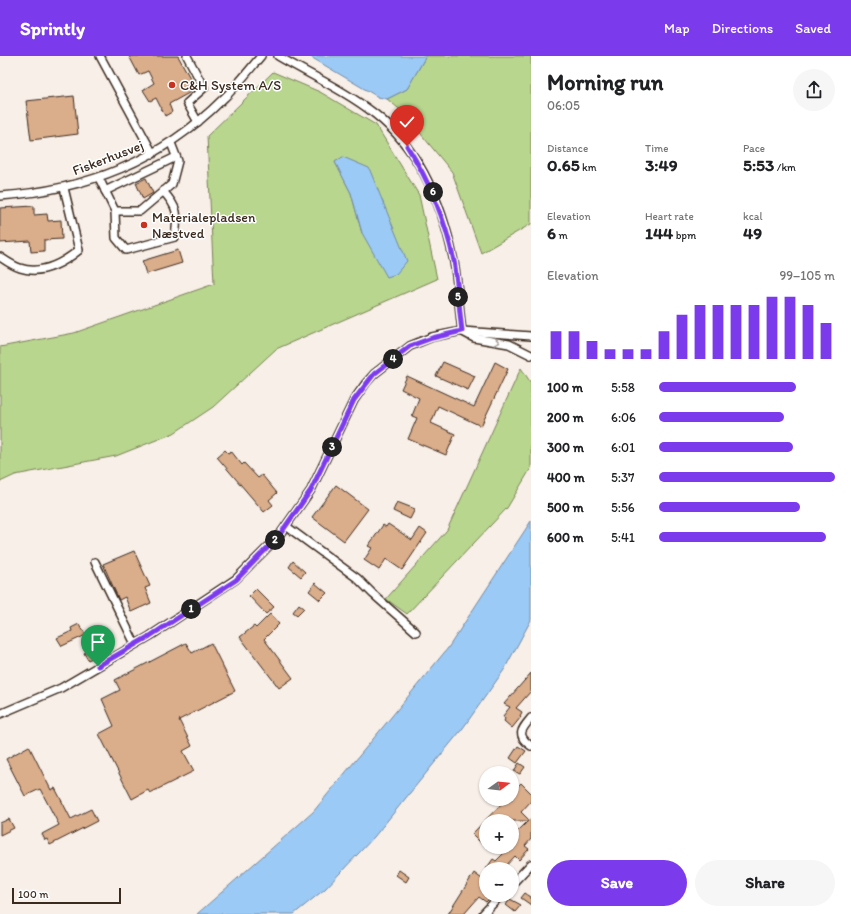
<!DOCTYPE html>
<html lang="en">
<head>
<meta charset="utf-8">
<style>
  :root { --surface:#fff; --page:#f6f6f6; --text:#202124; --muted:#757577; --accent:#7c3aed }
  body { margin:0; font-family:Itim,sans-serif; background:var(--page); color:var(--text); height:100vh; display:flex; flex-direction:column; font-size:15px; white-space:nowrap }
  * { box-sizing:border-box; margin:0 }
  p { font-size:13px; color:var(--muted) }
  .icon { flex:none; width:22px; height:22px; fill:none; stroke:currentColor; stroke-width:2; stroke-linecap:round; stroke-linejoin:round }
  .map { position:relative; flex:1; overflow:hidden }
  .side { display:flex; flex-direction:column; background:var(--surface); width:320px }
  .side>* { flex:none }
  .needle { width:26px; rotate:75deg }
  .tools { position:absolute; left:479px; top:710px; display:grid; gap:8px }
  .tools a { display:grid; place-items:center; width:40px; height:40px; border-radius:50%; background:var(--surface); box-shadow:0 1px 3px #0004; font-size:20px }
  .scale { position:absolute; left:12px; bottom:10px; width:109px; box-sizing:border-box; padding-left:4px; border:2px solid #3b2a1e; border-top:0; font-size:11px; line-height:14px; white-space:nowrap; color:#3b2a1e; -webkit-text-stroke:3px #fff; paint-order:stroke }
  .pin { position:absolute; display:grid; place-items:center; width:34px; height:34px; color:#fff; margin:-41px -17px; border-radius:50% 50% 50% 0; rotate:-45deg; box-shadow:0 0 4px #0007 }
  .pin .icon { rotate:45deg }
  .km { position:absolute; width:20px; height:20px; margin:-10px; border-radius:50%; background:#222; color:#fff; font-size:11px; line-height:20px; text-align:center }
  .round { display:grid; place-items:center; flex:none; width:42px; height:42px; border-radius:21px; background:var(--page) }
  .head { display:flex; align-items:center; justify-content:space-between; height:68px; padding:0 16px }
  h1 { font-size:22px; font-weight:700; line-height:30px }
  .figures { display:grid; grid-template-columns:repeat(3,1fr); gap:6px; height:68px; padding:4px 16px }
  .figures div { display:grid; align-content:center }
  .figures b { font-size:17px; font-weight:700 }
  .figures small { font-size:11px; font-weight:400 }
  .figures p { font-size:11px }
  .chart { height:112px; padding:8px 16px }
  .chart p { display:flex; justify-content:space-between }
  .chart svg { width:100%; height:72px; margin-top:4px; stroke:var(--accent); stroke-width:6 }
  .button { display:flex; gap:8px; margin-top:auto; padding:8px 16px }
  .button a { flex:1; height:46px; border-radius:24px; background:var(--accent); color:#fff; font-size:16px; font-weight:700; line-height:46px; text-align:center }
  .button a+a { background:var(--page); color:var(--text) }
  ul { padding:0 16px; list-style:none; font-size:13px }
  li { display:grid; grid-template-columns:64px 48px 1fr; align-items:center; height:30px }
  li i { height:10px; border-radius:5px; background:var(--accent) }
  header { display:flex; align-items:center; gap:24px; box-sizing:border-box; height:56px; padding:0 20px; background:var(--accent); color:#fff }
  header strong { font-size:19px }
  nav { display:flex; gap:22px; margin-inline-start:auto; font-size:14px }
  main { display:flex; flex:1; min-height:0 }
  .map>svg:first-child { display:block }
  .green { fill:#b8d68e; stroke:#7a8056; fill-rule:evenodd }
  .water { fill:#9bcaf6; stroke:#758aa0 }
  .building { fill:#daad8b; stroke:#3b2a1e }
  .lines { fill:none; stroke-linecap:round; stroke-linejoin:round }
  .minor-casing { stroke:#3b2a1e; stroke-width:10 }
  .minor { stroke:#fff; stroke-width:7 }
  .oneway { stroke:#a79f9a }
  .route-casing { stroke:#fff; stroke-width:8 }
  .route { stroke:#7c3aed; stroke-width:5 }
  .poi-dot { fill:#c8321e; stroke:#fff; stroke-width:1.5 }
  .labels { text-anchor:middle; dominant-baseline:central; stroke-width:3; stroke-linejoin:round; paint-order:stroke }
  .poi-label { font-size:14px; fill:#3b2a1e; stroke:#fff; text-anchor:start }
  .street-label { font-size:14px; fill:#3b2a1e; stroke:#fff }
</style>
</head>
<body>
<header>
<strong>Sprintly</strong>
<nav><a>Map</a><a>Directions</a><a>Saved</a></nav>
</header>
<main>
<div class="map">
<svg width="531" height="858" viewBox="0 0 531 858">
  <rect width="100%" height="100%" fill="#f8efe8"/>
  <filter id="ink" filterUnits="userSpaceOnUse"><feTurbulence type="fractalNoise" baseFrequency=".025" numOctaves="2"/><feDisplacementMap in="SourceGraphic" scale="8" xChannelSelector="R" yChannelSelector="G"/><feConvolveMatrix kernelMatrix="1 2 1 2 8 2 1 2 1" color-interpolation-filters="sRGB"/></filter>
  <g filter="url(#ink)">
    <g class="green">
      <polygon points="426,0 531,0 531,168 481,197 452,116 403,56 387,43 407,33"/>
      <path d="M273,16L320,36L376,69L419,139L437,223L276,293L213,351L174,377L116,400L15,419L0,426V291L74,277L214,228L207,80ZM343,101L362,177L351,137L335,106Z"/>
      <polygon points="521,312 531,327 531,412 507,452 407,558 386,543 447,474"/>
    </g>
    <g class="water">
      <polygon points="309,0 426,0 407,33 387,43 378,41"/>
      <polygon points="343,101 369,112 407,205 396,218 387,221 362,177 351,137 335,106"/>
      <polygon points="531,465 531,564 504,614 463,672 374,781 325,833 294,858 197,858 313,756 448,592"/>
    </g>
    <g class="building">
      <polygon points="129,0 178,0 196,33 169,48 172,56 165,60 156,42 150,45 143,34 154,27 148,15 139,19"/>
      <polygon points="74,40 78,78 31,84 26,45"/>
      <polygon points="146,122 153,137 143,143 136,127"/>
      <polygon points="34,150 34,159 47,158 48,165 61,164 62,183 44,184 44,195 31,196 30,185 0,187 0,152"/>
      <polygon points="178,194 182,207 146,218 142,205"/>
      <polygon points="443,306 475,320 468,334 436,320"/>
      <polygon points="495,306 508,313 481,370 438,350 431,367 455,378 446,399 408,383 417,362 412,360 419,342 401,333 407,320 474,351"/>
      <polygon points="225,394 228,397 231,395 242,409 244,407 258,422 262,419 277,437 269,444 273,449 264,456 217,401"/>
      <polygon points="336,429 368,453 344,485 312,461"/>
      <polygon points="397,446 415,453 410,463 393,455"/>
      <polygon points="388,468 412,484 420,472 427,477 402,514 386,503 379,514 364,504 372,492 368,490 374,482 383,469 386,471"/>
      <polygon points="134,495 150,530 145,532 151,547 131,556 125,541 119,544 103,508"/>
      <polygon points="293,505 305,516 301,521 289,511"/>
      <polygon points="315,527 327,537 320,544 309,535"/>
      <polygon points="256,533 274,551 266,558 249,540"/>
      <polygon points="299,548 304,552 297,559 293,556"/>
      <polygon points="270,558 279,568 264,583 293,622 279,632 240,581 254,570 256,572"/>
      <polygon points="79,568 86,579 62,590 57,582 72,575 71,572"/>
      <polygon points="186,587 192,597 211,587 235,635 179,664 192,690 183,695 194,715 150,737 148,734 132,743 99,678 114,670 102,643 120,634 115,624"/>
      <polygon points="91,592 96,600 88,604 84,597"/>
      <polygon points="531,617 531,635 516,652 522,656 520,660 521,661 512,672 504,665 505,663 503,660 510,651 504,648"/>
      <polygon points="29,690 51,734 55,732 71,763 91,753 97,765 50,789 47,783 45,784 42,778 59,769 40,733 25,740 6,703"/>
      <polygon points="518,690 526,695 517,707 510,702"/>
      <polygon points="519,707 525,711 520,718 514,715"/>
      <polygon points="521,727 531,737 531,745 521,756 529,764 531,762 531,783 525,790 529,793 519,804 515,800 503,813 486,813 493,803 496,805 506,795 502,791 512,791 512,781 528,765 486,765 486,784 482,788 472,778 506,743 512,743 512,736"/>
      <polygon points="9,763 14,772 0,779 0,767"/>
      <polygon points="399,814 409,821 406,826 396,819"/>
      <polygon points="474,817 482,823 486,817 486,839 491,841 486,846 479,841 464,858 448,858"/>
      <polygon points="525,837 531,841 531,849 521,842"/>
      <polygon points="510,843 521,849 515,856 506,849"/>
    </g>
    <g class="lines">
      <g class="minor-casing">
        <g id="minor">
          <polyline points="100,0 153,98"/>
          <polyline points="187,0 204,32 187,47 198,66"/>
          <path d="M278,0C310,19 346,35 375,58C421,94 443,150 454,206C458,228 459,252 462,275"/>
          <polyline points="99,122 115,155 140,155 172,128 178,105 171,87"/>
          <polyline points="105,135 176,101"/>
          <path d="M0,140C87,134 161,105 223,43C237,30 249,14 261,0"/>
          <path d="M115,155L116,182L126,194L175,181C178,158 179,153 163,135"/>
          <path d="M0,201C6,205 13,210 20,212C41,219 63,207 79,194L64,132"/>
          <polyline points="463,276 474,282 509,288 531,299"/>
          <polyline points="286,470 357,522 373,538 416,576"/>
          <polyline points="95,506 135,588"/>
          <polyline points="0,658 61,632 150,580 236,523 278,481 311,434 354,344 366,327 374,318 410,290 432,281 462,275 531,280"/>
          <path d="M531,662C521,674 516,679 531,690"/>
          <polyline points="512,828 531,808"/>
          <polyline points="483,858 501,839"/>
        </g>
      </g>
      <use href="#minor" class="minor"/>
    </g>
    <defs><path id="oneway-chevron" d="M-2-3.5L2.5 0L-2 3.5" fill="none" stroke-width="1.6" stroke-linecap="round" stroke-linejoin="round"/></defs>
    <use class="oneway" href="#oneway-chevron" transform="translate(497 286) rotate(11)"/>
  </g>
  <g class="lines" filter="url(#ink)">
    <g class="route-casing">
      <path id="route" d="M98,610L150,580L236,524L278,481L311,434L354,344L374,318L410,290L432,282L462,275C459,252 458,228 454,205C445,163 430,126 407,90"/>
    </g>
    <use href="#route" class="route"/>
  </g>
  <g class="poi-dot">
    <circle cx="172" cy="29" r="4"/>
    <circle cx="144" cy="169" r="4"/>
  </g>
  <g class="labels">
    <g class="poi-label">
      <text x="180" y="29">C&amp;H System A/S</text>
      <text x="152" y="161">Materialepladsen<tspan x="152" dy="16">Næstved</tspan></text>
    </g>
    <g class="street-label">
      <text transform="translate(108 102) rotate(-21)">Fiskerhusvej</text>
    </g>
  </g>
</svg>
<div class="tools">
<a><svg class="needle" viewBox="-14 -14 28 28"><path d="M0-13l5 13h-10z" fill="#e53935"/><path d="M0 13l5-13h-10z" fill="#757577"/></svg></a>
<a>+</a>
<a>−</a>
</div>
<div class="scale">100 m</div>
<div class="pin" style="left:98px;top:610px;background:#1e9e55"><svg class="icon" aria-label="arrive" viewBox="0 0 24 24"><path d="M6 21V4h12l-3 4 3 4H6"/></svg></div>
<div class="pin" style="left:407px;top:90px;background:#d93025"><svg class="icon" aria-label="check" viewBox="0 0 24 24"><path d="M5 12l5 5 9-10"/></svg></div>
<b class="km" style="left:191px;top:553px">1</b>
<b class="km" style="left:275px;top:484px">2</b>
<b class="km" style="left:332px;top:391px">3</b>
<b class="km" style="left:393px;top:303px">4</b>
<b class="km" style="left:458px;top:241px">5</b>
<b class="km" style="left:433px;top:136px">6</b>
</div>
<section class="side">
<div class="head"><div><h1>Morning run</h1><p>06:05</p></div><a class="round"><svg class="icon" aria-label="share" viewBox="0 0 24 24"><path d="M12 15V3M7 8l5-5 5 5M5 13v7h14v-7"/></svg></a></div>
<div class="figures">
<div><p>Distance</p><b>0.65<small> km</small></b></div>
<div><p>Time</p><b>3:49</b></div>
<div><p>Pace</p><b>5:53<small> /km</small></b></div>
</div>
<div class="figures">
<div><p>Elevation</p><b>6<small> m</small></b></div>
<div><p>Heart rate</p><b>144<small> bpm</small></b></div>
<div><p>kcal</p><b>49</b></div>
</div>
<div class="chart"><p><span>Elevation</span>99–105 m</p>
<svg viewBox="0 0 160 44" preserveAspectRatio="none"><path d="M5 44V27M15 44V27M25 44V33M35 44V38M45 44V38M55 44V38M65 44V27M75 44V17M85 44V11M95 44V11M105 44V11M115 44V11M125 44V6M135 44V6M145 44V11M155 44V22"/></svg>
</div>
<ul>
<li><b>100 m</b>5:58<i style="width:78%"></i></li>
<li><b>200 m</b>6:06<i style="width:71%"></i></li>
<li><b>300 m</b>6:01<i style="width:76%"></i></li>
<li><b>400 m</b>5:37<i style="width:100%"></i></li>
<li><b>500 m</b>5:56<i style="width:80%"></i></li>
<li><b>600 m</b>5:41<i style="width:95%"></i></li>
</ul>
<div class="button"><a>Save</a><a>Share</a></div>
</section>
</main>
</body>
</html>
